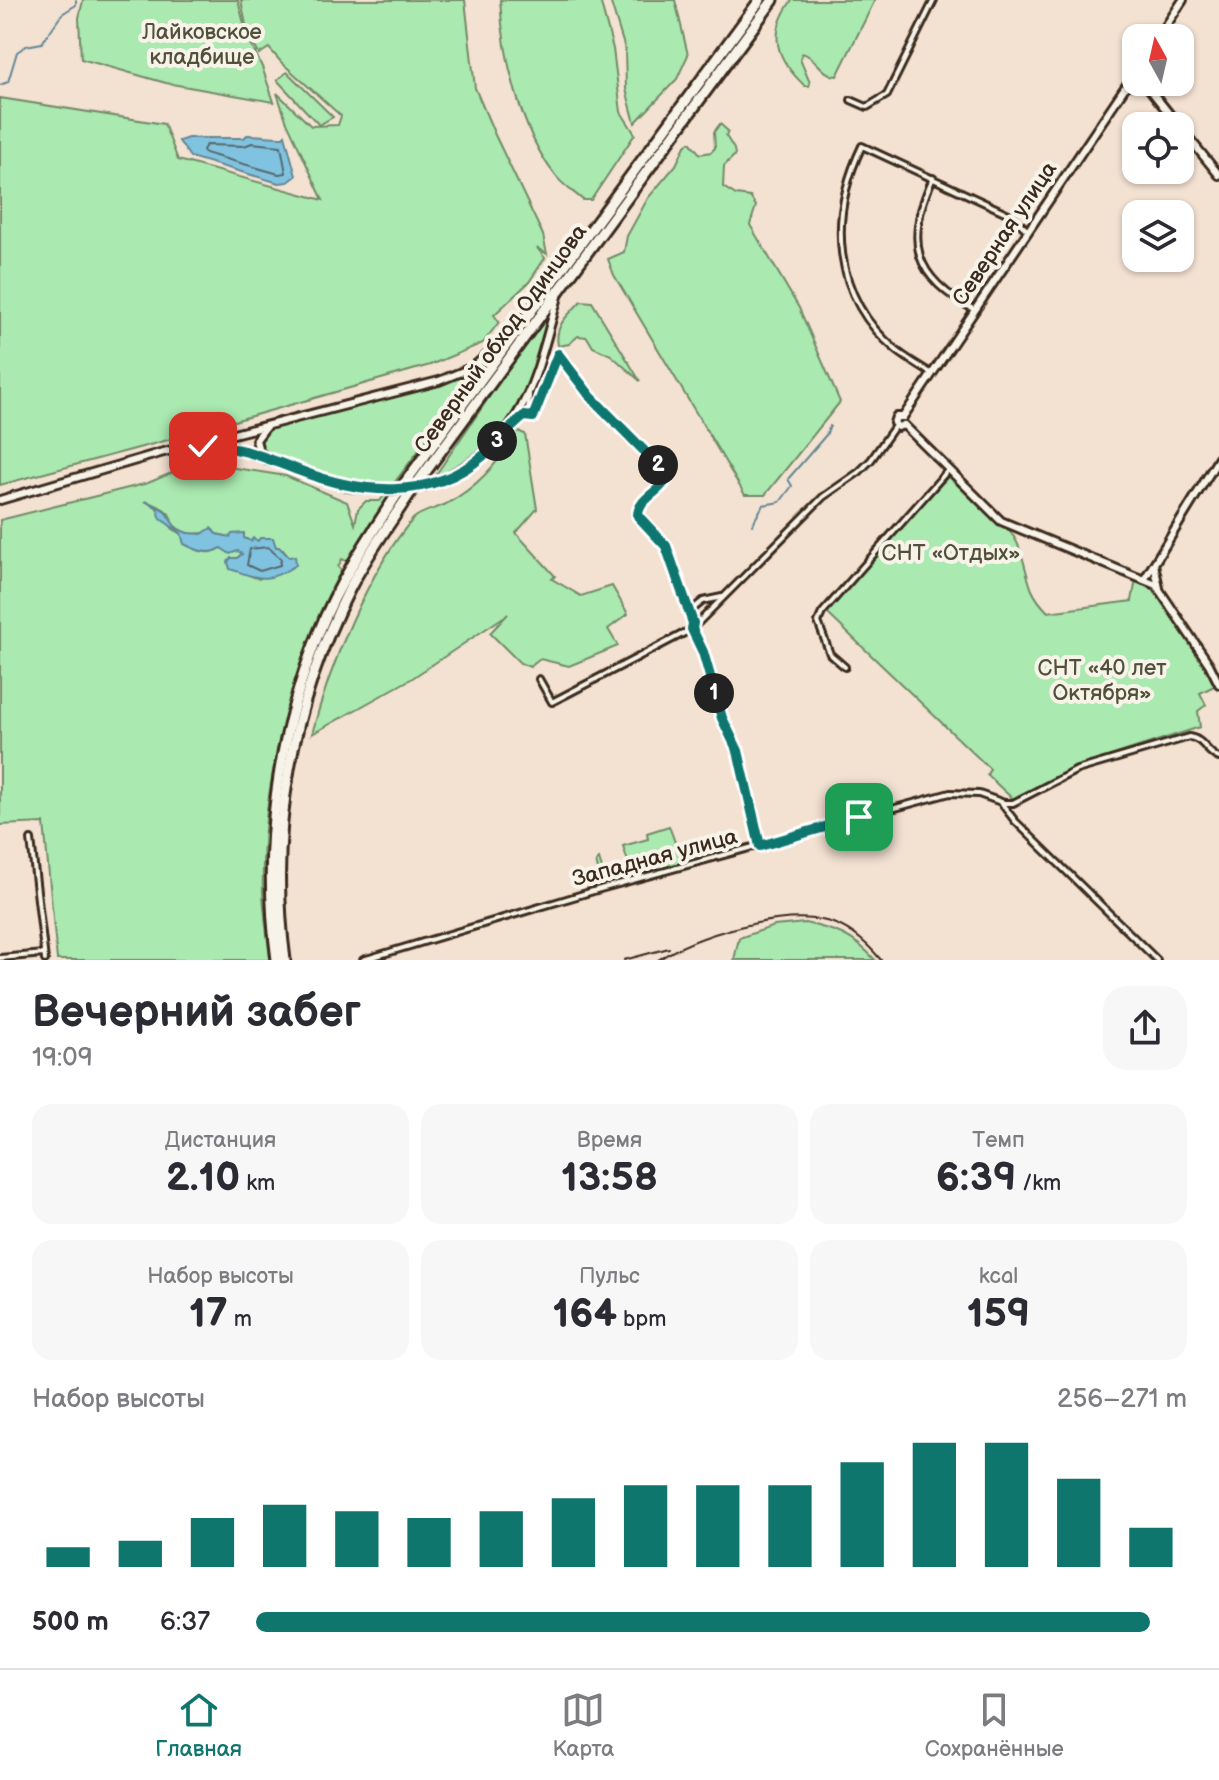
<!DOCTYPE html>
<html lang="ru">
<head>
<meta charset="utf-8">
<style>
  :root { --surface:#fff; --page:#f7f7f7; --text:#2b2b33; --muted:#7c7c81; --line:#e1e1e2; --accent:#0f766e }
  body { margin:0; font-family:"Balsamiq Sans",sans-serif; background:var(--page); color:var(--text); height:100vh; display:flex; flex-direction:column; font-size:30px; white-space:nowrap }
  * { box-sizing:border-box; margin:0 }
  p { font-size:26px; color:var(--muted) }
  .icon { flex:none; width:44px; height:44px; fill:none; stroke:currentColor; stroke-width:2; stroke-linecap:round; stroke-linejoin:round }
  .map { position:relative; height:960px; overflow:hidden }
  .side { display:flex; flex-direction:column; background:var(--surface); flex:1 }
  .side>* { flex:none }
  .needle { width:52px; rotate:352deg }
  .tools { position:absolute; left:1122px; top:24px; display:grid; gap:16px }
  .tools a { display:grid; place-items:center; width:72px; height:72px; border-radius:16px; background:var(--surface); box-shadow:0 2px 6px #0004; font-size:40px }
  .pin { position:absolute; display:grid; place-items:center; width:68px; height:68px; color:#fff; margin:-34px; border-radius:16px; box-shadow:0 4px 12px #0006 }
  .km { position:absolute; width:40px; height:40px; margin:-20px; border-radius:50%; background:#222; color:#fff; font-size:22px; line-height:40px; text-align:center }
  .round { display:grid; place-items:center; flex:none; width:84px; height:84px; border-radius:24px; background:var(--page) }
  .summary { display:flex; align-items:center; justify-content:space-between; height:136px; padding:0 32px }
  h1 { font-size:44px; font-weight:700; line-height:60px }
  .metrics { display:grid; grid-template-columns:repeat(3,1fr); gap:12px; height:136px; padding:8px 32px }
  .metrics div { display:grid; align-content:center; border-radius:20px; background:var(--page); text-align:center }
  .metrics b { font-size:40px; font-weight:700 }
  .metrics small { font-size:22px; font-weight:400 }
  .metrics p { font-size:22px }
  .chart { height:224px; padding:16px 32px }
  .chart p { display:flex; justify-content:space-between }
  .chart svg { width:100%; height:144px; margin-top:8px; stroke:var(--accent); stroke-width:6 }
  ul { padding:0 32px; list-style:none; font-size:26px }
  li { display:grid; grid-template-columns:128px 96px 1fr; align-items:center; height:60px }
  li i { height:20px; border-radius:10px; background:var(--accent) }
  .tabs { display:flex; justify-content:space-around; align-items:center; height:112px; border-top:2px solid var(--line); background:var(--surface); font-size:22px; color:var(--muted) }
  .tabs a { display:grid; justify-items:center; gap:4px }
  .tabs .on { color:var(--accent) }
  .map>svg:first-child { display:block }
  .green { fill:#aae9b0; stroke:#728a67; stroke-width:2; fill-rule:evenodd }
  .water { fill:#80c3e1; stroke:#648693; stroke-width:2 }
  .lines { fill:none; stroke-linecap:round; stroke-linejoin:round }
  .shore { stroke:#57676c; stroke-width:2 }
  .stream { stroke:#648693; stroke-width:2 }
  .street-casing { stroke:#3b2a1e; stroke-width:10 }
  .secondary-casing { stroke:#3b2a1e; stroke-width:12 }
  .highway-casing { stroke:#3b2a1e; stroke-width:15 }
  .street { stroke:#f7f3e8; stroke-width:4 }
  .secondary { stroke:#f7f3e8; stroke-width:6 }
  .highway { stroke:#f7f3e8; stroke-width:9 }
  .rail { stroke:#3b2a1e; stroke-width:2 }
  .secondary-bridge-casing { stroke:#3b2a1e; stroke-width:12; stroke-linecap:butt }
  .secondary-bridge { stroke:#f7f3e8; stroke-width:6 }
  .route-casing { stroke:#fff; stroke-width:16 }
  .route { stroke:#0f766e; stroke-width:10 }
  .labels { text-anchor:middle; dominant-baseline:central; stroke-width:8; stroke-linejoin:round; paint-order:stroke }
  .park-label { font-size:22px; fill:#51503b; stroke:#f7f3e8 }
  .street-label { font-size:22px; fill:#3b2a1e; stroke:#f7f3e8 }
</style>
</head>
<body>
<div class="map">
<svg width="1219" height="960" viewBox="0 0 1219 960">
  <rect width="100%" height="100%" fill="#f3e1d2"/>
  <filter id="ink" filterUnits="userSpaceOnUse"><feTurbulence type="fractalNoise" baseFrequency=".0125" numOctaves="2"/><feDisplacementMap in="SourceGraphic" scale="16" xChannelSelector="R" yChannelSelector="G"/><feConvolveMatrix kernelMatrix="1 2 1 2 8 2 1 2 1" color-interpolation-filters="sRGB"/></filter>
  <g filter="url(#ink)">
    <g class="green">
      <polygon points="83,0 238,0 247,36 262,67 274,102 166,83 81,59 79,18"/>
      <polygon points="241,0 465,0 475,88 495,135 543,235 547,254 537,248 545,258 529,282 494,315 499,322 483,343 430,365 157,443 0,485 0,98 164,124 178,160 323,200 286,120 277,93 311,126 338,125 341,116 281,62 269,48 259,54 248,35"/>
      <path d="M500,0H600L613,49L621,112L635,134L591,200H583C574,192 562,185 555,175C520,130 503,56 500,0Z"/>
      <polygon points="610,0 675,0 688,55 677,79 635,123 626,89 625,49"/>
      <path d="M792,0H875L837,76C821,75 817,57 802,53L800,59L810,83L809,86H805C776,59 767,34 792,0Z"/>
      <polygon points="287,72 333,117 319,125 277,80"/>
      <polygon points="720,124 728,131 726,136 734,149 735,155 724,166 723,187 736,195 750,197 756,206 750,225 799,308 840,402 765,495 745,495 614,275 608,259 624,252 627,236 648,198 676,165 685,146 690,142 700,154 711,152 715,148 714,132"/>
      <path d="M555,301C533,377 517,446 435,476Z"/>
      <path d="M581,301L592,302L640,381L611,355L593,347L587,337L578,336L569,344L558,346C554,324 568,316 581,301Z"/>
      <path d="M480,364L482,367L391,487C363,489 276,468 260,446L259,440L268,429L441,384L463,376Z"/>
      <path d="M517,431L525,434L537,509L516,533L555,576L552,579L581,596L612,586L628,614L608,629L618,646L569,666L540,659L530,667L520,663L490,633L508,614L411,679L312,734C329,668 368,571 413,519C421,511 436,509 446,504C478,487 500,462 517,431Z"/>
      <path d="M197,462L286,476L347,502L355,524L358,509L366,501H380L386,493H392L371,523L348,562L342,559L338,567L342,571C293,668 260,783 263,892C264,915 268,938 270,960H57L44,823L0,825V520L148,483ZM145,501C154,504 163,507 169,514C176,525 166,517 175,526C185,536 201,535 213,530L216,534L251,541L271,539L275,548L283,549L289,558L259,579L246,574L237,558L242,554L238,550L232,552L221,548C209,557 195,550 184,543L182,534L173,529L157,508Z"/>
      <path d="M950,475L1001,525C1022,534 1024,571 1032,590C1036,599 1041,605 1048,612L1132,601L1136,579L1155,586L1218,684L1200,693L1206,705L1198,711L1200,727L1076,767L1013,799L987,775L990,769L828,614L826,605Z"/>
      <polygon points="669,826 680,856 685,863 646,874 639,867 637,868 639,875 605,885 602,883 596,862 599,859 605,878 631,871 623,846 648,839 647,833"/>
      <path d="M805,923C836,930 853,935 875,960H734L739,938L774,926Z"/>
    </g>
    <g class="water">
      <path d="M247,135C259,135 270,137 283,137L285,135L296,176L288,182L279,183L190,157L179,141L188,138H244Z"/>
      <path d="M145,501L164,510L176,528L187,533L202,534L211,528L216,534L230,537L232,534L244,533V538L251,541L253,538L258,541L260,538H273L276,547H279L289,557L295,556L296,565C266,584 261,579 230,569L228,562L231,558H237L242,554L238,551L230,554L221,548C209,556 196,550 184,544L181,533L161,519L157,508Z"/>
    </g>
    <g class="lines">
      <g class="shore">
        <polygon points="252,143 281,146 286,173 279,174 205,153 203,150 206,145 244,146"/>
        <polygon points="268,547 281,559 280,565 260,571 247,565 250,549"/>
      </g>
      <g class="stream">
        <polyline points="0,85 8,82 17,52 26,46 42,43 62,14 76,5 76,0"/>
        <polyline points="752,525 763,505 780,502 792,486 788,479 826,435 830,426"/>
      </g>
      <g class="street-casing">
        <g id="street">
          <polyline points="851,100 867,107 887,95 934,0"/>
          <path d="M933,178C904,241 913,278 975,310"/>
          <path d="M558,354L591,397L667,474C664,490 642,496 638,513L668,551L693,623L692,629"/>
          <path d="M932,374C920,366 907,359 896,350C832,296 828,217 862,146L1011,215L1028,231"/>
          <polyline points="528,415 529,395"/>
          <polyline points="511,426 524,416 533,417 558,354"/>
          <polyline points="689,612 703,601 722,597"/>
          <polyline points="692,629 823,497 859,472 871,460 895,426"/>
          <polyline points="845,667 830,654 818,622 822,613 949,469"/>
          <polyline points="539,679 552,702 692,629 703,652 722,718 738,751 760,846"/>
          <polyline points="1002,804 1015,821 1157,960"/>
          <polyline points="31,840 45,960"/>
          <polyline points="0,958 44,954"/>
          <path d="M363,960L600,889L950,793L979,794L1004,803H1013L1077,770L1189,737C1204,739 1206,753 1219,758"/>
        </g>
      </g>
      <g class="secondary-casing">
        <g id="secondary">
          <polyline points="1158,38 1183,0"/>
          <polyline points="1144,82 1179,126"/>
          <polyline points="1180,127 1219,175"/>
          <polyline points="903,417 1136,71"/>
          <polyline points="903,417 896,417 894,423 898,427 904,425"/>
          <polyline points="904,425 1001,521 1156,585 1209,664 1219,684"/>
          <polyline points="199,447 231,447 348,487 390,491"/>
          <polyline points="263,455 259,451 256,440 265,428"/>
          <path d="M429,485C526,444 533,386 559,293"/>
          <polyline points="0,500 160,453 439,381 473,367 508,337"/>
          <polyline points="1154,564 1159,588"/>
          <polyline points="1144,580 1219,458"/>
        </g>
      </g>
      <g class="highway-casing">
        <g id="highway">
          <path d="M277,960C262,848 277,736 319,632C340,579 373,531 404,484L760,0"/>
          <path d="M285,960C268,831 291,704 350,588C368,553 391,522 412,490L773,0"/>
        </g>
      </g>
      <use href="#street" class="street"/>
      <use href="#secondary" class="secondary"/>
      <use href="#highway" class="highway"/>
      <g class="rail">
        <polyline points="624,960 669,948"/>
        <path d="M658,960C696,935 780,910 826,921C848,926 867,943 881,960"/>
      </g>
      <g class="secondary-bridge-casing">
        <polyline id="secondary-bridge" points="390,491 429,485"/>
      </g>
      <use href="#secondary-bridge" class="secondary-bridge"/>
    </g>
  </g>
  <g class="lines" filter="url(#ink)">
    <g class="route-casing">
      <path id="route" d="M203,446C238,445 266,458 298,470C359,494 430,502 484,455C498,442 509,428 524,416L533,417L558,354L591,397L667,474C665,492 638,496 638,516L666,546L693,623L692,629L703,652L722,718L738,751L760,846L859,817"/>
    </g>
    <use href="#route" class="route"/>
  </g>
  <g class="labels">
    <g class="park-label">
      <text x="202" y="32">Лайковское<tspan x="202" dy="25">кладбище</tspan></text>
      <text x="951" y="553">СНТ «Отдых»</text>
      <text x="1102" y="668">СНТ «40 лет<tspan x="1102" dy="25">Октября»</tspan></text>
    </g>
    <g class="street-label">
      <text transform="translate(1005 234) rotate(-56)">Северная улица</text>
      <text transform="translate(501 339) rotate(-54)">Северный обход Одинцова</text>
      <text transform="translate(655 858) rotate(-15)">Западная улица</text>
    </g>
  </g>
</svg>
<div class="tools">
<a><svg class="needle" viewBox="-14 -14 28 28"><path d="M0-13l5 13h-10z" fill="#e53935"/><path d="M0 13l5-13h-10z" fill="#7c7c81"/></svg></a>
<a><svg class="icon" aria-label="locate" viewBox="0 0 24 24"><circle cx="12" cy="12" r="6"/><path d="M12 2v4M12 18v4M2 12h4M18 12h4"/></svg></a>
<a><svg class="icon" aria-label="layers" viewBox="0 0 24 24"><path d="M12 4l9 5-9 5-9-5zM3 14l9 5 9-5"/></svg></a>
</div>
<div class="pin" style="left:859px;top:817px;background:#1e9e55"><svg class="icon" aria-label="arrive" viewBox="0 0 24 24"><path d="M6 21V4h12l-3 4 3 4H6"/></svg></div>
<div class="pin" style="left:203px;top:446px;background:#d93025"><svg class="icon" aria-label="check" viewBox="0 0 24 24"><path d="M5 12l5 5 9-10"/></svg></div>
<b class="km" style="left:714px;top:693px">1</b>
<b class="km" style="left:658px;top:465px">2</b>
<b class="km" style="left:497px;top:441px">3</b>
</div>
<section class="side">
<div class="summary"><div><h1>Вечерний забег</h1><p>19:09</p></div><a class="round"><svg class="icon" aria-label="share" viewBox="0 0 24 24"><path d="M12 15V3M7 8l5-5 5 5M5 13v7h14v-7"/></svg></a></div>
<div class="metrics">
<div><p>Дистанция</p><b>2.10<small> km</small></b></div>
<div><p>Время</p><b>13:58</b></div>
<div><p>Темп</p><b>6:39<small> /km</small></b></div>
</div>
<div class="metrics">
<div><p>Набор высоты</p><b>17<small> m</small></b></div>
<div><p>Пульс</p><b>164<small> bpm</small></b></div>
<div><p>kcal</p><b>159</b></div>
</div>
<div class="chart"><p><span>Набор высоты</span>256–271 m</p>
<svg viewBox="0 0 160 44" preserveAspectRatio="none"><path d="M5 44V38M15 44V36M25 44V29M35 44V25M45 44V27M55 44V29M65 44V27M75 44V23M85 44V19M95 44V19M105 44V19M115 44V12M125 44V6M135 44V6M145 44V17M155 44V32"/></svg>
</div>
<ul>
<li><b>500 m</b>6:37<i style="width:96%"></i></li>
</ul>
</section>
<nav class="tabs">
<a class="on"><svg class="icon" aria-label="home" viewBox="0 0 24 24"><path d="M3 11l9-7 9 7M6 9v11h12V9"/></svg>Главная</a>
<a><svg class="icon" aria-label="map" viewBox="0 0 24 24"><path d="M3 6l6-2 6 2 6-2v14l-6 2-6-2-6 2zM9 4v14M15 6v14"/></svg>Карта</a>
<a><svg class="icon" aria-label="saved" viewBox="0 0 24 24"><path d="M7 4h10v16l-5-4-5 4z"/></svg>Сохранённые</a>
</nav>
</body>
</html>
